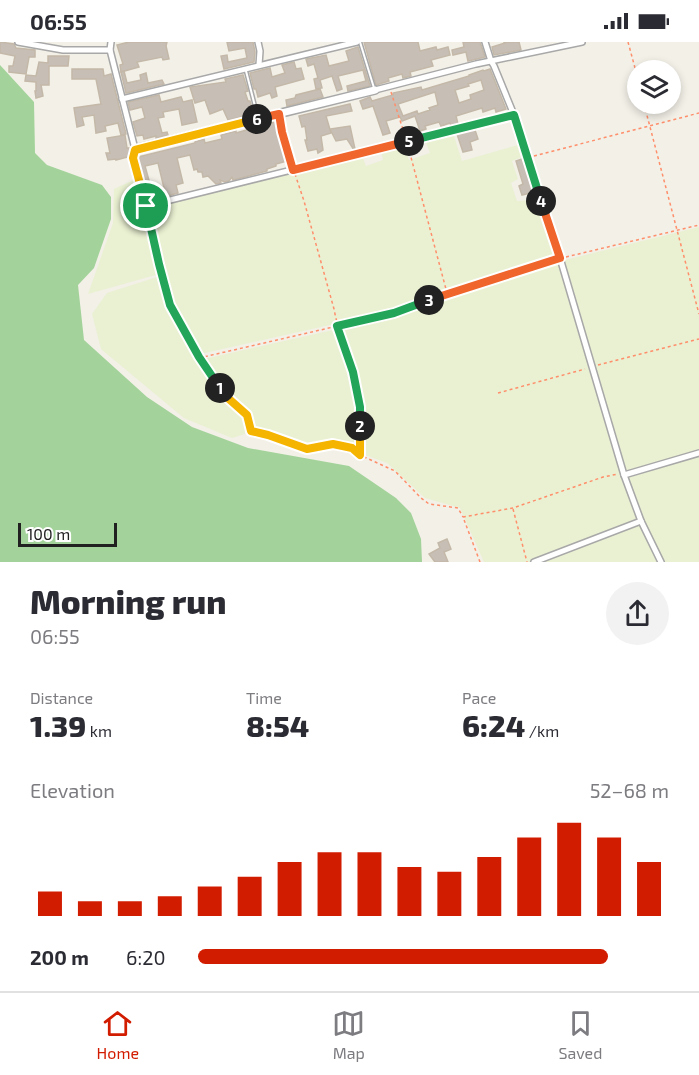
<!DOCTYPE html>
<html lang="en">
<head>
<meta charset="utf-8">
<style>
  :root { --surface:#fff; --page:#f2f2f3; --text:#2b2b33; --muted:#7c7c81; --line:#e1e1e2; --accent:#d21c00 }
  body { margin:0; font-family:"Exo 2",sans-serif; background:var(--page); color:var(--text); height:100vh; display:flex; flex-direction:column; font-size:22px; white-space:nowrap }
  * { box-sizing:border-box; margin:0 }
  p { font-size:20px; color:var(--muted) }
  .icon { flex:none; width:33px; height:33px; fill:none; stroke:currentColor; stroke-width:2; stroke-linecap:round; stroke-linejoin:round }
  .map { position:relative; height:520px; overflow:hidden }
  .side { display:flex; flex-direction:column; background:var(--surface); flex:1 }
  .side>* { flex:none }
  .tools { position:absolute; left:627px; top:18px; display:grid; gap:12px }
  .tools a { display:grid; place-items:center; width:54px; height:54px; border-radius:50%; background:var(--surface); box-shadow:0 3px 9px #0003; font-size:30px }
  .scale { position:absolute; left:18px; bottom:15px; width:99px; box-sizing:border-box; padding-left:6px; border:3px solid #212121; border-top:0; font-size:16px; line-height:21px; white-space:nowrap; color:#212121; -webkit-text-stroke:4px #fff; paint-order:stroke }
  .pin { position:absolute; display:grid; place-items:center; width:51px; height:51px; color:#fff; margin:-26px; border:3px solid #fff; border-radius:50%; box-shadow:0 2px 6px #0007 }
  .km { position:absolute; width:30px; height:30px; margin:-15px; border-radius:50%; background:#222; color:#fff; font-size:16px; line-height:30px; text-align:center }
  .round { display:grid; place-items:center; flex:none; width:63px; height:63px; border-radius:32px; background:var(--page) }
  .headline { display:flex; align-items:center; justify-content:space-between; height:102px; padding:0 30px }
  h1 { font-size:33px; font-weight:800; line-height:45px }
  .metrics { display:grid; grid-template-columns:repeat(3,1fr); gap:9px; height:102px; padding:6px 30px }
  .metrics div { display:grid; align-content:center }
  .metrics b { font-size:30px; font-weight:800 }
  .metrics small { font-size:16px; font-weight:400 }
  .metrics p { font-size:16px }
  .chart { height:168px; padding:12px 30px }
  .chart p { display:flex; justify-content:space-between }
  .chart svg { width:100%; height:108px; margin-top:6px; stroke:var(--accent); stroke-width:6 }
  ul { padding:0 30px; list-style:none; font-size:20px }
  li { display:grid; grid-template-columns:96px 72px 1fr; align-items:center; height:45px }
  li i { height:15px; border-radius:8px; background:var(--accent) }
  .status { display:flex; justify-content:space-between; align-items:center; height:42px; padding:0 30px; background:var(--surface); direction:ltr }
  .status svg { height:16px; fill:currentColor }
  .tab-bar { display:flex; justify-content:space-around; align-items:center; height:84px; border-top:2px solid var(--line); background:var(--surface); font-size:16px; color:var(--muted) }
  .tab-bar a { display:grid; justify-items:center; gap:3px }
  .tab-bar .on { color:var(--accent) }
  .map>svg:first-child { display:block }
  .farmland { fill:#eaf1d2 }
  .forest { fill:#a3d39a }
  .building { fill:#c7bfb6; stroke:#c4b8a8; stroke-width:1.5; fill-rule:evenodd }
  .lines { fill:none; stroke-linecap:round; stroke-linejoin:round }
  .service-casing { stroke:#a8a8a8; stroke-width:5 }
  .minor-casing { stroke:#a8a8a8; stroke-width:8 }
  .tertiary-casing { stroke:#a8a8a8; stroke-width:10 }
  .path { stroke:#ff8e6b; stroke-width:1.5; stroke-dasharray:3 3; stroke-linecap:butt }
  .service { stroke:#fff; stroke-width:2 }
  .minor { stroke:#fff; stroke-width:5 }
  .tertiary { stroke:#fff; stroke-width:7 }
  .split-1-casing { stroke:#fff; stroke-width:12 }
  .split-2-casing { stroke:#fff; stroke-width:12 }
  .split-3-casing { stroke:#fff; stroke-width:12 }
  .split-4-casing { stroke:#fff; stroke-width:12 }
  .split-5-casing { stroke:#fff; stroke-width:12 }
  .split-6-casing { stroke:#fff; stroke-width:12 }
  .split-7-casing { stroke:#fff; stroke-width:12 }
  .split-1 { stroke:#22a559; stroke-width:8 }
  .split-2 { stroke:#f5b400; stroke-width:8 }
  .split-3 { stroke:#22a559; stroke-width:8 }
  .split-4 { stroke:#f0652b; stroke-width:8 }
  .split-5 { stroke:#22a559; stroke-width:8 }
  .split-6 { stroke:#f0652b; stroke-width:8 }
  .split-7 { stroke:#f5b400; stroke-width:8 }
</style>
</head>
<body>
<div class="status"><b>06:55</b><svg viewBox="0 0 49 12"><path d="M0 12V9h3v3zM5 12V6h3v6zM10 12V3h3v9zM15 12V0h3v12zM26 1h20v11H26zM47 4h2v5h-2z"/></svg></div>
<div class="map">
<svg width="699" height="520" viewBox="0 0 699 520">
  <rect width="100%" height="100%" fill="#f2f0e7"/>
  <g class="farmland">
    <polygon points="453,91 462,119 518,103 522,115 512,119 518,137 511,141 517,159 538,158 558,214 379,272 200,312 171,262 163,231 88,252 113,181 114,147 136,137 143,166 362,114 366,124 383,118 381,109 404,104 409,118 430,111 425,98"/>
    <polygon points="699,185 699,520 484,520 460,466 425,456 387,421 327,399 308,401 254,388 249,373 226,351 204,317 395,274 565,218"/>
    <polygon points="157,235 179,288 217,352 245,377 245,392 232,396 184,376 101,307 92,272 107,251"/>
  </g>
  <polygon class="forest" points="0,23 34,60 35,111 47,123 102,143 111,155 111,177 94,226 78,243 84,298 147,355 192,385 248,406 349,424 396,456 411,471 421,497 422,520 0,520"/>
  <g class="building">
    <polygon points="0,0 14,2 16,6 35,8 35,15 29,15 26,32 9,30 9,24 13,24 15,14 0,11"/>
    <polygon points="129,0 167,0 166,4 169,17 163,18 162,15 137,20 139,25 121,30 120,23 123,22 117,3"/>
    <polygon points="227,0 253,0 255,10 254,20 224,27 221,14 227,13 228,20 247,16 245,6 229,9"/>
    <polygon points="364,0 418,0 420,9 436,5 437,8 448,5 450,13 431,18 433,24 410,30 411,34 403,36 402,32 388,36 389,39 376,43"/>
    <polygon points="463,0 480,0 485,15 468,19 466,10 453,13 452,8 464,5"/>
    <polygon points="504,0 519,0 521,8 494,13 492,5 505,1"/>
    <polygon points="358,5 370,44 348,49 347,44 366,39 363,28 338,34 342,47 337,49 332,34 320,38 322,46 316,47 314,37 318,36 314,22 308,24 306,17 326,13 329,24 349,19 346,9"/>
    <polygon points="48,14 69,14 68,24 49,24 49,43 41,43 43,54 36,56 35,49 36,49 36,40 25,39 26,33 36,34 39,20 48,21"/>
    <polygon points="294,20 296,27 301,26 304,37 275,45 277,54 272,56 270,51 258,55 256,47 254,47 250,31 270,26 272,35 285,31 282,23"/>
    <polygon points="72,27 103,27 104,34 111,32 126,92 121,93 118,81 105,84 106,89 96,91 94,73 82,75 84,83 77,85 74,66 101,62 96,37 72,37"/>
    <path d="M490,27L506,67L496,70L495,66L483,70L482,66L456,74L458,82L451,84L450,81L441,84L439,80L425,84L426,87L420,89L415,74L402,79L400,75L386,79L390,91L383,93L373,64L363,67L360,59L370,55L372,59L393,53V51L421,45L422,48L469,34V33L483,28L484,29ZM481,38L484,48L470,53L471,57L459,61L455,48L469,44L468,42ZM435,50L438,63L429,66L430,68L418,72L417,69L403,74L398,62Z"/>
    <polygon points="124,29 127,41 141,38 140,33 146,31 148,41 162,38 164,42 126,51 121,30"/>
    <polygon points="243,33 248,49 245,50 248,59 250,59 254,72 228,78 223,67 210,72 205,58 195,61 190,45 226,40 225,37"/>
    <polygon points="320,47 323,55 287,64 286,58 295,56 296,53"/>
    <polygon points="159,53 161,60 181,55 183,60 192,58 197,80 182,83 179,67 163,70 164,75 158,76 162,91 167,90 168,93 156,96 156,94 144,97 143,93 137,94 133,80 145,76 142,65 130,68 128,60"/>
    <polygon points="350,62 352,69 326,74 331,91 321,94 323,108 318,111 317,107 308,109 305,98 307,98 305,84 302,85 299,74"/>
    <polygon points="275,80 287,119 276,122 276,124 267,127 267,129 233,138 232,135 229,139 225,140 220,138 221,141 216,142 208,134 203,135 202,130 198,130 197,127 194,128 190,113 177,116 183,141 176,143 178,151 164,155 163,151 165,150 158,121 145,124 153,153 148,154 138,115 195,101 195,100 204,97 205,101 222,97 221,93 236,89 236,91"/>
    <polygon points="350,84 355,107 354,108 347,97 336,99 330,87"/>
    <polygon points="475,88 478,97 470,100 472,108 463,110 457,92"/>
    <polygon points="125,93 127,106 130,106 128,115 116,118 116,117 108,118 106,111 110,111 107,96"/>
    <polygon points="522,117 534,150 522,153 519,144 523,142 516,119"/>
    <polygon points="447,497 451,507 444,510 448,520 435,520 429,512 440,506 438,501"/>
  </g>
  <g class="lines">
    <g class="service-casing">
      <g id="service">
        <polyline points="360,0 374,46"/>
        <polyline points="246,29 258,76"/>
        <polyline points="279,72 282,90 293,128"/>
      </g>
    </g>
    <g class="minor-casing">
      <g id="minor">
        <polyline points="18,0 63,8 110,8"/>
        <polyline points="111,0 110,8 135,107 133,116 146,164 514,73"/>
        <polyline points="258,0 260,9 259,23"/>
        <polyline points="485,0 491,19 494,24 514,73 560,216 624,433 641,479 661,520"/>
        <polyline points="375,48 476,22 582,0"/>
        <polyline points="122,57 357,0"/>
        <polyline points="624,433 699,411"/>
        <polyline points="534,520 641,479"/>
      </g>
    </g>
    <g class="tertiary-casing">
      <polyline id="tertiary" points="135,107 375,48"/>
    </g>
    <g class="path">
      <polyline points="628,0 638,37"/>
      <polyline points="391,50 405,94"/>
      <polyline points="644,62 699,272"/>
      <polyline points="408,104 447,251"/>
      <polyline points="534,114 699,71"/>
      <path d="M295,132L304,159L334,267C340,300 357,331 360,365C362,380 360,396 360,412"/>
      <polyline points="148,171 170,263 199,316 216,341 229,357 247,373 251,389 268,393 307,407 333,402 352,406 360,413 395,429 421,456 429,462 458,466 463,475"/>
      <polyline points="566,215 699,183"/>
      <polyline points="199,316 394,271 447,251 553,218"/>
      <polyline points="598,323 699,297"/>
      <polyline points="498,351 585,327"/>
      <polyline points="513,467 527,520"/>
      <polyline points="480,520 463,475 513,466 603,435 618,432"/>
    </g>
    <use href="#service" class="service"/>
    <use href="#minor" class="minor"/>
    <use href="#tertiary" class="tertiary"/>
  </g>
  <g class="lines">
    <g class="split-1-casing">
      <polyline id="split-1" points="146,164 159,222 170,263 199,315 220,346"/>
    </g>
    <g class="split-2-casing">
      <polyline id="split-2" points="220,346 229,357 247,373 251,389 268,393 307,407 333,402 352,406 360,413 360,384"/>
    </g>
    <g class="split-3-casing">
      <polyline id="split-3" points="360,384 360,365 353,330 337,284 394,271 429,258"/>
    </g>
    <g class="split-4-casing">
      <polyline id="split-4" points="429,258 560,216 541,159"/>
    </g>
    <g class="split-5-casing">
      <polyline id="split-5" points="409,99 514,73 541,159"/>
    </g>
    <g class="split-6-casing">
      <polyline id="split-6" points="257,77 279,72 282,90 293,128 409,99"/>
    </g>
    <g class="split-7-casing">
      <polyline id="split-7" points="146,164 133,116 135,108 257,77"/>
    </g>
    <use href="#split-1" class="split-1"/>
    <use href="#split-2" class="split-2"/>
    <use href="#split-3" class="split-3"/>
    <use href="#split-4" class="split-4"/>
    <use href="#split-5" class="split-5"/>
    <use href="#split-6" class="split-6"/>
    <use href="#split-7" class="split-7"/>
  </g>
</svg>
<div class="tools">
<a><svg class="icon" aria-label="layers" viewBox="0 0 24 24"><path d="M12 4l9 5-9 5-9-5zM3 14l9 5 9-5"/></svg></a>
</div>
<div class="scale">100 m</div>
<div class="pin" style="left:146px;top:164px;background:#1e9e55"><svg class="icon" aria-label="arrive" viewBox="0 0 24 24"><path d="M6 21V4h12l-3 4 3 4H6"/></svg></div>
<b class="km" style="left:220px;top:346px">1</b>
<b class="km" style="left:360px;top:384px">2</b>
<b class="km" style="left:429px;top:258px">3</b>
<b class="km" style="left:541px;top:159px">4</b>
<b class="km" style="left:409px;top:99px">5</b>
<b class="km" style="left:257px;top:77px">6</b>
</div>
<section class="side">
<div class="headline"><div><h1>Morning run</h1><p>06:55</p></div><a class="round"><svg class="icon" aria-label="share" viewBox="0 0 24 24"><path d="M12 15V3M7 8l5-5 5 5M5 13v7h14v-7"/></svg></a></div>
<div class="metrics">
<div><p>Distance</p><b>1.39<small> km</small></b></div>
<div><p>Time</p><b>8:54</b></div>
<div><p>Pace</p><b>6:24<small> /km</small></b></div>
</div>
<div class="chart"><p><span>Elevation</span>52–68 m</p>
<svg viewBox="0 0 160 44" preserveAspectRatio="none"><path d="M5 44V34M15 44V38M25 44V38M35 44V36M45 44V32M55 44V28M65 44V22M75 44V18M85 44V18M95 44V24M105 44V26M115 44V20M125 44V12M135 44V6M145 44V12M155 44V22"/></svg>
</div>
<ul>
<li><b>200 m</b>6:20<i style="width:87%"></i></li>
</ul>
</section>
<nav class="tab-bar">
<a class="on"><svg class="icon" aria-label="home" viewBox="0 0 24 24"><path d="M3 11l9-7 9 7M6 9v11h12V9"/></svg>Home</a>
<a><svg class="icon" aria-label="map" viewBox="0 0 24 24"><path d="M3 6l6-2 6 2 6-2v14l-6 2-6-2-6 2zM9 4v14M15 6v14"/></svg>Map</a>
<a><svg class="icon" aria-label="saved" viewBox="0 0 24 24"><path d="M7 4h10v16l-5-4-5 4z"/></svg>Saved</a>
</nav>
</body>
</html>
